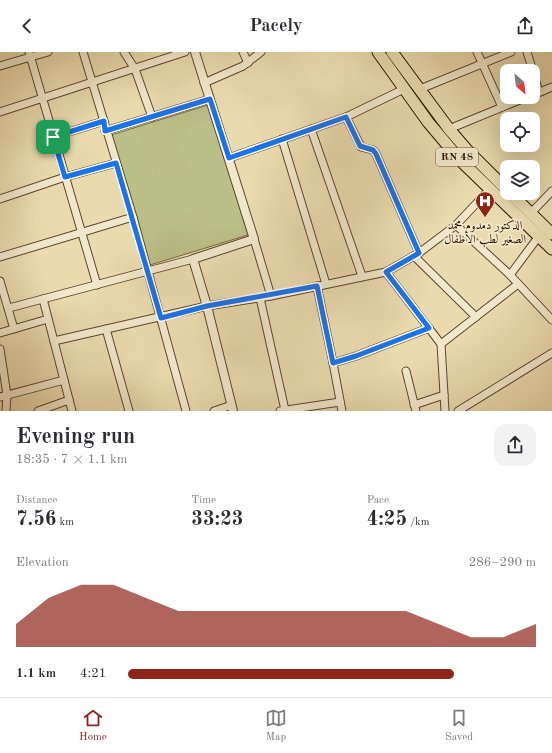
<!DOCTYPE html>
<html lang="en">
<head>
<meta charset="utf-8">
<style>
  :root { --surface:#fff; --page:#f2f2f3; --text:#2b2b33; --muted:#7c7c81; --line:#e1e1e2; --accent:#8f2418 }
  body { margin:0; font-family:"Old Standard TT",Amiri,serif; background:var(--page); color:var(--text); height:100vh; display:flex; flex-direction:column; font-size:15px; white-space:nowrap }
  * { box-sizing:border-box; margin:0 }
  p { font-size:13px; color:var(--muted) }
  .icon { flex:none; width:22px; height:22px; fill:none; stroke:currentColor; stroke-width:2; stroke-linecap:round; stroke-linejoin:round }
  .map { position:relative; height:359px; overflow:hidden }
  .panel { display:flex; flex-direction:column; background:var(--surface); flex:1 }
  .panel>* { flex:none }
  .needle { width:26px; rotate:152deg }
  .controls { position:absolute; left:500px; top:12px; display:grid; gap:8px }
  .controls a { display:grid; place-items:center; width:40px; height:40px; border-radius:8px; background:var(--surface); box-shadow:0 4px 16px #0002; font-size:20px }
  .pin { position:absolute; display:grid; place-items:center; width:34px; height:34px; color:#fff; margin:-17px; border-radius:8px; box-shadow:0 2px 6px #0006 }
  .round { display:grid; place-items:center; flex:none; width:42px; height:42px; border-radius:12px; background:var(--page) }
  .overview { display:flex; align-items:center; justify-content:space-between; height:68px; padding:0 16px }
  h1 { font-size:22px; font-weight:700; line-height:30px }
  .stats { display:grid; grid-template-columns:repeat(3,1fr); gap:6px; height:68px; padding:4px 16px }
  .stats div { display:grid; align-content:center }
  .stats b { font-size:20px; font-weight:700 }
  .stats small { font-size:11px; font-weight:400 }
  .stats p { font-size:11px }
  .chart { height:112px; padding:8px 16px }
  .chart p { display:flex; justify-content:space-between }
  .chart svg { width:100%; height:72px; margin-top:4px; fill:var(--accent); opacity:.7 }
  ul { padding:0 16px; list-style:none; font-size:13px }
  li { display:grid; grid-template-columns:64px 48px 1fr; align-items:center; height:30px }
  li i { height:10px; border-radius:5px; background:var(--accent) }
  header { display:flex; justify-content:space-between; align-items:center; height:52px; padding:0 16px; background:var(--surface); font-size:18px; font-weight:700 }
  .menu { display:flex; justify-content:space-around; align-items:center; height:56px; border-top:1px solid var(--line); background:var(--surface); font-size:11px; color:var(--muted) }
  .menu a { display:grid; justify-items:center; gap:2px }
  .menu .selected { color:var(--accent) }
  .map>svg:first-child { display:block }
  .pitch { fill:#bbbf88; stroke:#746a44 }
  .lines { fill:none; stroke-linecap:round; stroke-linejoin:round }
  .minor-casing { stroke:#5c462c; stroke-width:9 }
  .tertiary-casing { stroke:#5c462c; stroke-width:10 }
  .trunk-casing { stroke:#2c1401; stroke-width:13 }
  .minor { stroke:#f1e8cb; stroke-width:7 }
  .tertiary { stroke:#f1e8cb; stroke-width:8 }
  .trunk { stroke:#eadbaf; stroke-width:11 }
  .route-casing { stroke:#fff; stroke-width:8 }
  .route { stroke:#1a73e8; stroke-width:5 }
  .labels { text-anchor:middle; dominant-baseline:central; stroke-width:3.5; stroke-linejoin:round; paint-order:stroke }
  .shield { fill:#f1e8cb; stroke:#67543e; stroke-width:1 }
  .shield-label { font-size:11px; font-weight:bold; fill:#2c1401 }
  .poi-label { font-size:12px; fill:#2c1401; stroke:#f1e8cb }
</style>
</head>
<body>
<header><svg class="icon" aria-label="back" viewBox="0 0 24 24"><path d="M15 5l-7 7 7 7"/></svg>Pacely<svg class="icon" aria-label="share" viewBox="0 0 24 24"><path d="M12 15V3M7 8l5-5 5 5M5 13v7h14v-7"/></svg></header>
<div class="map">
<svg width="552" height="359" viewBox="0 0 552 359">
  <rect width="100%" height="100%" fill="#eadbaf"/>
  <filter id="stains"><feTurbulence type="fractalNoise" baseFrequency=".005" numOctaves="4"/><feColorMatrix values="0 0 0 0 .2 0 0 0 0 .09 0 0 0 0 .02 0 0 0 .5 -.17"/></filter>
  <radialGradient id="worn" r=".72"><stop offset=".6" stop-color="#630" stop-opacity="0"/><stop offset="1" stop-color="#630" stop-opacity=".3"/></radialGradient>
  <polygon class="pitch" points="208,53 248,183 150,213 111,83"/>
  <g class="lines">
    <g class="minor-casing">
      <g id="minor">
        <polyline points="29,0 97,233"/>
        <polyline points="83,0 133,165 186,359"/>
        <polyline points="124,0 135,17 152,65"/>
        <polyline points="243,0 248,11"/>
        <polyline points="477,0 502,55"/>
        <polyline points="527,0 533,19"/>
        <polyline points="0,14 48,0"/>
        <polyline points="533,20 539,40"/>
        <polyline points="204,31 243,14 261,0"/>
        <polyline points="420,37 511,0"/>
        <polyline points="533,43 552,35"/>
        <polyline points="0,60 185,0"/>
        <polyline points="346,65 361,95 373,98 376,102 419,201"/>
        <polyline points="311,77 362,224"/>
        <polyline points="449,77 527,45"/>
        <polyline points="105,79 210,47"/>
        <polyline points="53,85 104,69"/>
        <polyline points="282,87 326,232"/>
        <polyline points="229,106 346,65 404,37"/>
        <polyline points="0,147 65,125 116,111"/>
        <polyline points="531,161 552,139"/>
        <polyline points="456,173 510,223 552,268"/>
        <polyline points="254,187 271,244"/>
        <polyline points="414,204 476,265"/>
        <polyline points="0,205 133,165"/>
        <polyline points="386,220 441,292 445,359"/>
        <polyline points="510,223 539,184"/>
        <polyline points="0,229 14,277"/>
        <polyline points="317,234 333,311 356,304 429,276"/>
        <polyline points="260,246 285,358"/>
        <polyline points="43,247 72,359"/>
        <polyline points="9,256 193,207"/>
        <polyline points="106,277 129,359"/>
        <polyline points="0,281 48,267"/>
        <polyline points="54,289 207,254 271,244 386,220 419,201 456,173 490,137"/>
        <polyline points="441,292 518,232"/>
        <polyline points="0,297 7,343 6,359"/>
        <polyline points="333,311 342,359"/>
        <polyline points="406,319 416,359"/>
        <polyline points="0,345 64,328"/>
        <polyline points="414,353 444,343"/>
        <polyline points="38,359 69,348"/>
        <polyline points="214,359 232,353"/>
        <polyline points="280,359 340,350"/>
        <polyline points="458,359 552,301"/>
      </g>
    </g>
    <g class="tertiary-casing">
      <polyline id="tertiary" points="195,0 254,187 193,207 207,254 233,359"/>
    </g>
    <g class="trunk-casing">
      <g id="trunk">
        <polyline points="378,0 428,70 461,109 552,197"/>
        <polyline points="392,0 449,77 467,98 507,138"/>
        <polyline points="510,141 552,182"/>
      </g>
    </g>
    <use href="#minor" class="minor"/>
    <use href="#tertiary" class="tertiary"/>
    <use href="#trunk" class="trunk"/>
  </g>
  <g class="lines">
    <g class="route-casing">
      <polygon id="route" points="210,47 229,106 346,65 360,94 373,98 376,102 419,201 386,220 429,276 356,304 333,311 317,234 207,254 161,266 116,111 65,125 53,85 104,69 105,79"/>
    </g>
    <use href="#route" class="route"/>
  </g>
  <defs>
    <g id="hospital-pin" transform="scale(1)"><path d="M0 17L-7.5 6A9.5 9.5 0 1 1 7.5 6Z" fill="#8f2418" stroke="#f1e8cb"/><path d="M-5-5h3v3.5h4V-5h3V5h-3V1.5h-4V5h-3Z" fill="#fff"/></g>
  </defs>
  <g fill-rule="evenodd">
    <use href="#hospital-pin" x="485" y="149"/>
  </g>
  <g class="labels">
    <rect class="shield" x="436" y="96" width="42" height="18" rx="3"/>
    <g class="shield-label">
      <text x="457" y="105">RN 48</text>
    </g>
    <g class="poi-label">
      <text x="485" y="174">الدكتور دمدوم محمد<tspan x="485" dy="14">الصغير لطب الأطفال</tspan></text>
    </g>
  </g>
  <rect width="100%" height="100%" filter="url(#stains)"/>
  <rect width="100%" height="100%" fill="url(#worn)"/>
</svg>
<div class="controls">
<a><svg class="needle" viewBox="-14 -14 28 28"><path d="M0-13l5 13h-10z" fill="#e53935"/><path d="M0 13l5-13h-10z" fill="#7c7c81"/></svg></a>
<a><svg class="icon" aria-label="locate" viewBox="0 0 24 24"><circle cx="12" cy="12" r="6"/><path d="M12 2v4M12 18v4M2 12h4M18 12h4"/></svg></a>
<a><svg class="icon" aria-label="layers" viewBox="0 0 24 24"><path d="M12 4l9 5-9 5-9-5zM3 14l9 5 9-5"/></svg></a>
</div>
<div class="pin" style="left:53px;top:85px;background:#1e9e55"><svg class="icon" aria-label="arrive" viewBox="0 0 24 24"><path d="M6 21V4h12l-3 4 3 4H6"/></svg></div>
</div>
<section class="panel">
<div class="overview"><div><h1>Evening run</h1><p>18:35 · 7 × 1.1 km</p></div><a class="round"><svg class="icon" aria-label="share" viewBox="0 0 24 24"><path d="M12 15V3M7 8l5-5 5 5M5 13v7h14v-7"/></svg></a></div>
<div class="stats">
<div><p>Distance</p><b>7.56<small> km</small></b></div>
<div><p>Time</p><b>33:23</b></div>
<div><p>Pace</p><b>4:25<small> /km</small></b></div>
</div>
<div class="chart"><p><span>Elevation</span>286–290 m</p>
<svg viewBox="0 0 160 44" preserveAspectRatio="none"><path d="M0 44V30L10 14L20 6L30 6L40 14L50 22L60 22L70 22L80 22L90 22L100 22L110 22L120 22L130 30L140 38L150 38L160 30V44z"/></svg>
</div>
<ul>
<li><b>1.1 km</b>4:21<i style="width:80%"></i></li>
</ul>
</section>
<nav class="menu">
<a class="selected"><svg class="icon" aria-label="home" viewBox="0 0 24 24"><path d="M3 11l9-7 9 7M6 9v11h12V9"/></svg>Home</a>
<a><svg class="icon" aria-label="map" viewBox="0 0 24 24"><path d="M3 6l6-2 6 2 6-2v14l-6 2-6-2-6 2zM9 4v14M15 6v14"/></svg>Map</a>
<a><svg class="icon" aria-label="saved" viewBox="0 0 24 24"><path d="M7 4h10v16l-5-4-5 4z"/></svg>Saved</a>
</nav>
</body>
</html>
